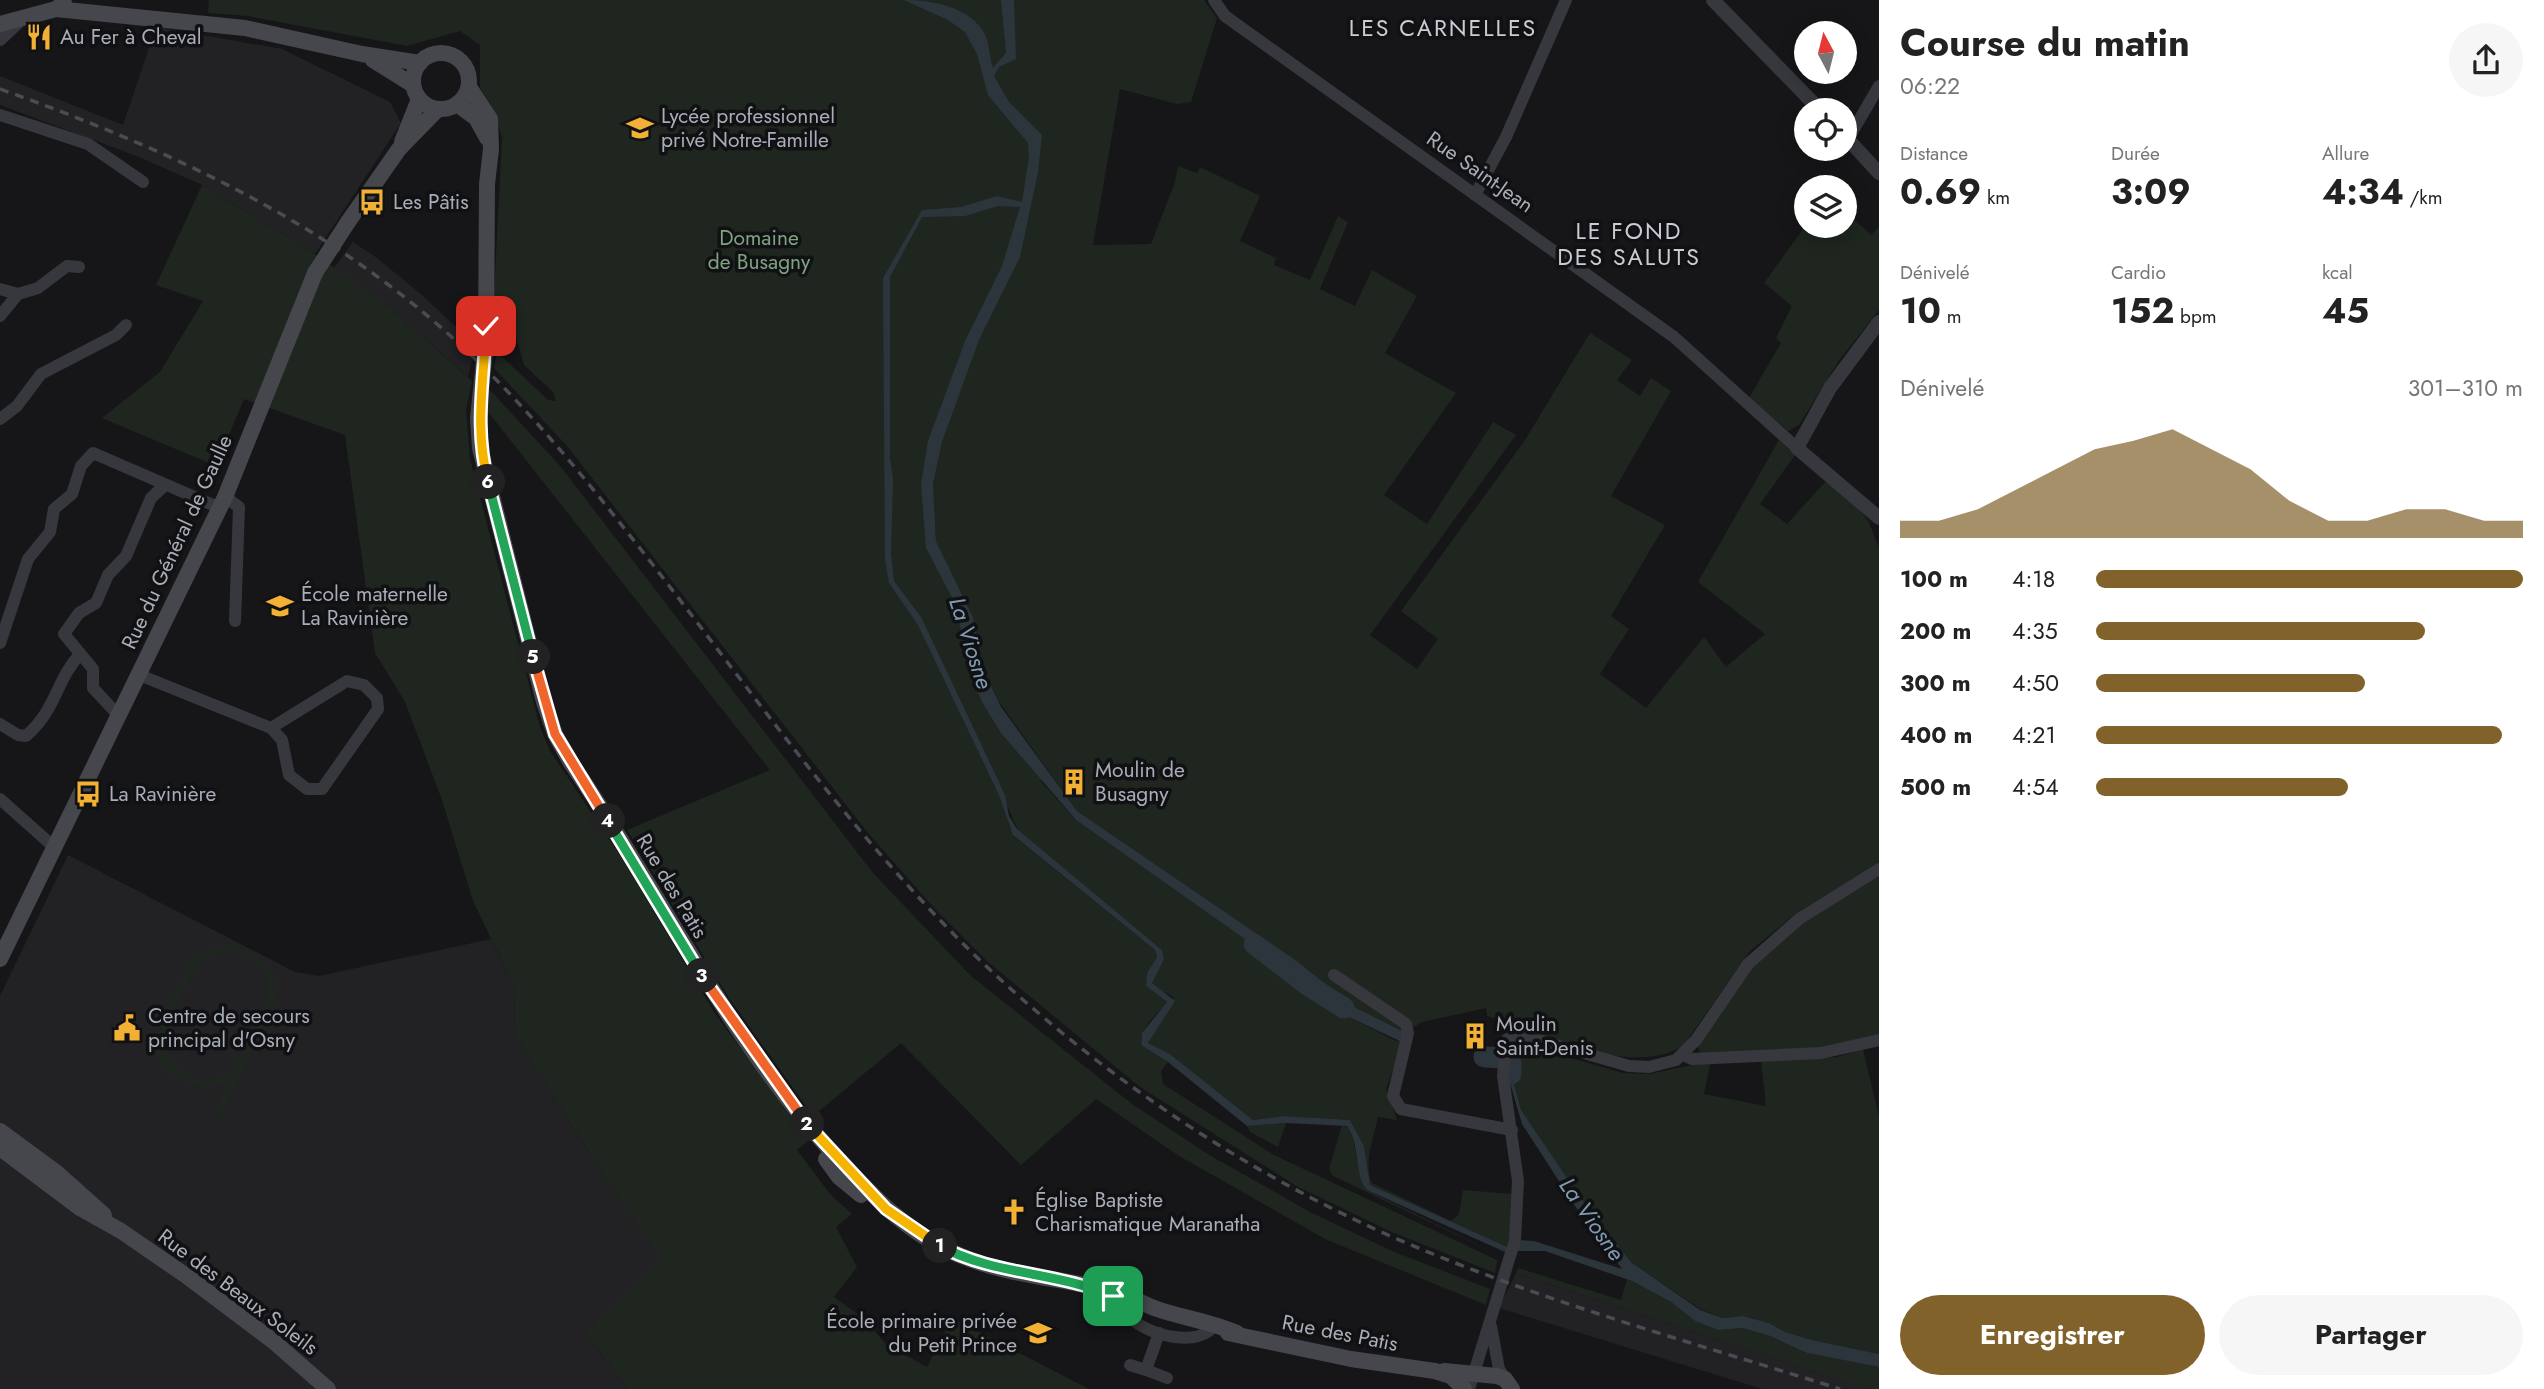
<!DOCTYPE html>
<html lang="fr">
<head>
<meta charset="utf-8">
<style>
  :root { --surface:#fff; --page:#f6f6f6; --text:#222; --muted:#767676; --accent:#80622a }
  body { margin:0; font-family:Jost,sans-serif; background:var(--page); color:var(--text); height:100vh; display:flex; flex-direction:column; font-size:26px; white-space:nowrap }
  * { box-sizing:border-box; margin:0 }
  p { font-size:23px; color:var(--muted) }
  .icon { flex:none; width:38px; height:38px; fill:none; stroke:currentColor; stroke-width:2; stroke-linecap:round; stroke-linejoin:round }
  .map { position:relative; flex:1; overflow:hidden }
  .drawer { display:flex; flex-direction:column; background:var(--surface); width:665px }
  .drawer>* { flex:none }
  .needle { width:46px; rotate:353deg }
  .fabs { position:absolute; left:1794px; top:21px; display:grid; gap:14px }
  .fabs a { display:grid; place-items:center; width:63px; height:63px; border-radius:50%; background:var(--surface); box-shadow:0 4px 18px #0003; font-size:35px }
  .pin { position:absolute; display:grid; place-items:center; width:60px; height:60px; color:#fff; margin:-30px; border-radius:14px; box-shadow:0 4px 10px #0006 }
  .km { position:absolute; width:35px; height:35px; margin:-18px; border-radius:50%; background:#222; color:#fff; font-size:19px; line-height:35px; text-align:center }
  .round { display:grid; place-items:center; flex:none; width:74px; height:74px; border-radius:37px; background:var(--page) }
  .overview { display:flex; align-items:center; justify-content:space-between; height:119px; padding:0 21px }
  h1 { font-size:38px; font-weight:700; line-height:52px }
  .stats { display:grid; grid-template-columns:repeat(3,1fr); gap:10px; height:119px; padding:7px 21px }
  .stats div { display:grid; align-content:center }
  .stats b { font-size:35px; font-weight:700 }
  .stats small { font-size:19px; font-weight:400 }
  .stats p { font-size:19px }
  .chart { height:196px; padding:14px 21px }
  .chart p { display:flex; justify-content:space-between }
  .chart svg { width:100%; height:126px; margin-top:7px; fill:var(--accent); opacity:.7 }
  .action { display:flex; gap:14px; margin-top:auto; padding:14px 21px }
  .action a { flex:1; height:80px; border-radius:42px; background:var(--accent); color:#fff; font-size:28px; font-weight:700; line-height:80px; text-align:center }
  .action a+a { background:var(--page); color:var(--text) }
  ul { padding:0 21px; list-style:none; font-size:23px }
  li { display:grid; grid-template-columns:112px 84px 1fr; align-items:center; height:52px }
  li i { height:18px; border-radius:9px; background:var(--accent) }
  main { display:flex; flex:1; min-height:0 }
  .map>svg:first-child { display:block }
  .built { fill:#222225 }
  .green { fill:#1e261f; fill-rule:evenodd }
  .water { fill:#2c353c }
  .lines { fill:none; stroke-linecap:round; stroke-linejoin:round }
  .stream { stroke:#2c353c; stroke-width:3.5 }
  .river { stroke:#2c353c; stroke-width:21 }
  .minor { stroke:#37383d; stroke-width:12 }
  .tertiary { stroke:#37383d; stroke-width:14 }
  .secondary { stroke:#45474d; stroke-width:16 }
  .rail { stroke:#4a4c52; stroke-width:3.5; stroke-dasharray:9 7; stroke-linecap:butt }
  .secondary-bridge { stroke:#45474d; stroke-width:16 }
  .split-1-casing { stroke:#fff; stroke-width:14 }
  .split-2-casing { stroke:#fff; stroke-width:14 }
  .split-3-casing { stroke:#fff; stroke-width:14 }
  .split-4-casing { stroke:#fff; stroke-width:14 }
  .split-5-casing { stroke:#fff; stroke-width:14 }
  .split-6-casing { stroke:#fff; stroke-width:14 }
  .split-7-casing { stroke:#fff; stroke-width:14 }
  .split-1 { stroke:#22a559; stroke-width:9 }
  .split-2 { stroke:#f5b400; stroke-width:9 }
  .split-3 { stroke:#f0652b; stroke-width:9 }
  .split-4 { stroke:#22a559; stroke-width:9 }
  .split-5 { stroke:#f0652b; stroke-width:9 }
  .split-6 { stroke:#22a559; stroke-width:9 }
  .split-7 { stroke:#f5b400; stroke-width:9 }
  .labels { text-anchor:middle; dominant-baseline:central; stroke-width:7; stroke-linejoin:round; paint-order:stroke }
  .poi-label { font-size:21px; fill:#a8adb8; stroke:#111113; text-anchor:start }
  .street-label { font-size:21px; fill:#a8adb8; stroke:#111113 }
  .park-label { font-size:21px; fill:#7fa381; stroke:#111113 }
  .neighbourhood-label { font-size:23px; letter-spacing:2px; fill:#c9ccd4; stroke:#111113 }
  .water-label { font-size:23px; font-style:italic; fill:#7f9bb3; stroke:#111113 }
</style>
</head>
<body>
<main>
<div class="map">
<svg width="1879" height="1389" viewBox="0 0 1879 1389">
  <rect width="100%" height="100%" fill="#161618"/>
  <g class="built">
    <polygon points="156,27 282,49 390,102 401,123 315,254 202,185 139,157 0,105 0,76 123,125"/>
    <polygon points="353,242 377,258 424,297 475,345 468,377 399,315 333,269"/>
    <polygon points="68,855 295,972 319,976 491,939 514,986 515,1036 604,1176 664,1260 585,1332 628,1389 0,1389 0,996"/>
    <polygon points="1516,1273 1867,1389 1762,1389 1499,1308"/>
  </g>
  <g class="green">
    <path d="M209,0H1204L1217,18L1191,102L1177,104L1120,89L1093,245L1151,244L1175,182L1178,166L1197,173L1200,167L1260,196L1240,241L1276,258L1274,265L1310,280L1338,216L1348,222L1320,289L1355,306L1372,270L1417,296L1385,353L1456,393L1384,495L1427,524L1493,422L1516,435L1370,635L1417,669L1438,639L1401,611L1525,440L1590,333L1632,360L1617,380L1640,396L1651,378L1671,391L1611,496L1665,525L1611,616L1629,629L1600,674L1646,708L1704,637L1726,667L1765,634L1698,582L1779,440L1795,455L1760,504L1787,524L1826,481C1837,490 1861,509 1868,521C1872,529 1875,539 1879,548V862L1794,915L1749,952L1684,1045C1642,1072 1585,1048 1540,1037L1533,1029L1487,1016L1486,1008L1422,1022L1407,1031L1386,1089L1397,1120L1378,1117C1374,1137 1363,1163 1372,1183L1451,1221L1459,1214L1463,1190L1513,1194V1221L1507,1247H1502L1370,1185L1364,1146L1350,1120L1283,1116L1253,1120L1170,1054L1148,1043L1174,997L1157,989L1152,983L1162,950L1019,832L1005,801L1009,826L1016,838L1155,950L1157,957L1147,973L1146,986L1167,1002C1157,1014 1139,1029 1141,1045L1168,1062L1161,1071L1163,1084L1274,1155L1497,1260L1495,1273L1394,1233L1298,1187L1140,1087L988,962L935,909L868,833L567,446L494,368L497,352L548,400L556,401L553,392L524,365L509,313L494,295L502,138L494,111L480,88V45L460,31L407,46L248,16L208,13ZM942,442L933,484L936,541L973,617L982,667L997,699L1077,811L1297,961L1354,1007L1405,1033L1396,1041L1351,1018L1300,978L1076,820L1043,784L974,668L960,601L929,529L933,446Z"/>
    <polygon points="202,185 315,254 399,315 472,381 466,409 470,459 540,727 550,751 623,860 714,1012 808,1141 797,1150 830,1194 852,1214 836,1227 857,1267 834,1297 863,1318 886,1344 927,1367 952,1318 1089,1389 628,1389 585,1332 663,1260 604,1176 515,1036 514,986 473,901 442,800 405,702 375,653 345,435 244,399 216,466 102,418 160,372 203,301 156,285"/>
    <polygon points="1845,211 1871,235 1879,227 1879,310 1840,359 1799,425 1788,431 1749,398 1781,343 1776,338 1792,306 1764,283 1806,225 1844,226"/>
    <polygon points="489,389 561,467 873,873 971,976 1132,1104 1211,1156 1310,1212 1392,1251 1490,1289 1486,1305 1325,1239 1179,1156 1096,1099 1021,1165 901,1043 813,1116 729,998 627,830 770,770 485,408"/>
    <polygon points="1879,874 1879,1036 1831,1049 1700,1053 1697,1044 1751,966 1803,921"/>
    <path d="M221,945C255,946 280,966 275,1002C273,1013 264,1026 259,1036C246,1062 234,1088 222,1114L215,1111L228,1083C198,1091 161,1083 157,1045C155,1030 185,967 197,957C204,951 213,948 221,945ZM234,950C281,966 271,996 252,1031C247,1043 241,1060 232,1069C217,1086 189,1083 175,1066C168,1056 162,1043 166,1031C169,1018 191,972 199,964C210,954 220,952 234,950Z"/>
    <polygon points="1522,1044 1623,1073 1649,1074 1711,1061 1704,1094 1766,1106 1761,1060 1838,1057 1863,1049 1879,1117 1879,1354 1812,1340 1785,1332 1769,1323 1743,1316 1722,1318 1700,1309 1631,1262 1580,1197 1521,1111 1513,1080 1513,1064 1509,1057 1511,1048"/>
    <polygon points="1286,1123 1278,1147 1250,1132 1247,1126"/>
    <path d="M1342,1125L1349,1128C1358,1146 1355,1175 1367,1190L1499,1255L1333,1176L1329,1169Z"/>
    <polygon points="1518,1268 1621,1300 1627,1280 1632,1281 1671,1302 1695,1321 1718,1330 1743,1328 1770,1336 1807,1353 1879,1367 1879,1389 1867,1389 1516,1273"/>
  </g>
  <g class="water">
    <path d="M904,0C931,0 967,6 983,31C990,42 989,57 993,68L1006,53L1001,0H1014L1016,59L999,67L994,76L1009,102L1042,135L1038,172L1020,257L979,340L942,442L933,484L936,541L973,617L982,667L1001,707L1077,811L1297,961L1354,1007L1406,1033L1402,1042L1351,1018L1300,978L1076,820L1001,733L982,702L967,667L957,607L926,548L921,484L928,441L965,341L1002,266L1020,207L998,206L965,216L922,217L890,277V458L893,479L891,553L894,581L921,617L1005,795L1009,816L1017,829L1162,950L1164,959L1152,983L1175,1001L1148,1043L1170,1054L1253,1120L1283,1116L1350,1120L1364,1146L1370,1185L1507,1247L1505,1252L1367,1190C1353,1173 1361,1145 1347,1126L1286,1123L1247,1126L1168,1062L1141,1045L1142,1033L1167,1002L1146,986L1147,973L1157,957L1155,950L1013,835L999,795L918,625L889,583L885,559L883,278L922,210L961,207L997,196L1022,202L1029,157L1028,143L988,95L977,54L965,32L948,20Z"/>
    <polygon points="1509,1057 1514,1064 1513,1080 1521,1110 1580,1197 1631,1262 1700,1310 1722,1318 1743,1316 1769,1323 1785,1332 1812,1340 1879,1354 1879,1367 1807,1353 1770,1336 1743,1328 1718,1330 1695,1321 1671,1302 1632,1281 1545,1251 1517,1251 1517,1240 1534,1241 1622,1269 1575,1206 1522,1124 1511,1086"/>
  </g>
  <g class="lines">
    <polyline class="stream" points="1484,1060 1498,1059"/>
    <g class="river">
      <polyline points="1254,944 1306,984 1344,1008"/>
      <polyline points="1484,1057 1507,1058 1511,1063 1511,1074"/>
    </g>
    <g class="minor">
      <polyline points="1214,0 1225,16 1674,337 1797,448"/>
      <polyline points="0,115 88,144 143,182"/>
      <polyline points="1848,139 1879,86"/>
      <polyline points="1475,195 1506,137 1566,0"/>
      <polyline points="0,289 18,294 0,316"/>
      <polyline points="18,294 38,288 67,266 79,267"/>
      <polyline points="0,419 17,406 41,374 116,335 126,325"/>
      <polyline points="225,497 239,507 235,621"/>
      <polyline points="0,643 28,559 50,532 54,509 72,494 81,466 93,453 220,508"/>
      <polyline points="137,674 271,728 347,681 364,685 377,698 378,709 322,789 307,789 289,775 282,740 271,728"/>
      <polyline points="119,716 93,688 93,669 64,634 79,613 96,603 108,575 126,556 151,498 165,485"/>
      <path d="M0,724L18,735L26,736C57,709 55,682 80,654"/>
      <polyline points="0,799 54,847"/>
      <polyline points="1334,975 1406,1024 1408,1033 1393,1096 1401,1109 1512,1130"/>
      <polyline points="1683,1055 1692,1059 1821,1053 1879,1040"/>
      <path d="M1113,1296C1121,1306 1129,1319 1140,1325C1158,1336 1191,1344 1209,1331"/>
      <polyline points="1491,1326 1499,1369 1507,1382"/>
      <polyline points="1159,1333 1146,1370 1167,1378"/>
      <polyline points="1130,1365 1146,1370"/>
      <polyline points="1469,1389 1515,1240 1518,1181 1503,1076 1506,1040 1514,1035 1528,1037 1629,1066 1649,1067 1676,1060 1696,1040 1748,964 1799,919 1879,869"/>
    </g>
    <g class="tertiary">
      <polyline points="1713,0 1820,110"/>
      <polyline points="0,39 20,20"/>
      <polyline points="1844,135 1879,173"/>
      <polyline points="1879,322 1830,388 1797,448 1879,518"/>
    </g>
    <g class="secondary">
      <polyline points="56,9 245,28 362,54 420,63"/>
      <polyline points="0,24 56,9 64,3"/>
      <circle cx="441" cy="81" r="28"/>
      <polyline points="373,60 413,85"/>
      <path d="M469,87L490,119L491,149L487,184L486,342L478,418L480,448L544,702L555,734L571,763C659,890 725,1033 829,1149C867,1190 905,1233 959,1255C1007,1276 1062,1278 1113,1291C1129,1294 1142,1304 1157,1309C1183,1318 1212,1322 1237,1333"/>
      <polyline points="457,104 476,118 487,138"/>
      <polyline points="402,142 419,99"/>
      <polyline points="348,222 399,149 438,109"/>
      <polyline points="0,959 225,497 315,273"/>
      <polyline points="0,1131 57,1173 104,1215"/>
      <polyline points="0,1148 80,1208 121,1231 188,1277 273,1341 328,1389"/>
      <polyline points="826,1159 839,1177 861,1195"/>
      <polyline points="1228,1333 1351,1359 1435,1371 1451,1376 1464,1389"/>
      <polyline points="1444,1371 1497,1376 1505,1379 1512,1389"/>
    </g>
    <path class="rail" d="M0,89C162,147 315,216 445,331C524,401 589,483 653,565C771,717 883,879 1029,1005C1149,1109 1286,1195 1433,1254C1565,1308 1704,1346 1840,1389"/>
    <polyline class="secondary-bridge" points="315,273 348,222"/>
  </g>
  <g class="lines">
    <g class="split-1-casing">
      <path id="split-1" d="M940,1246C993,1275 1058,1272 1113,1296"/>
    </g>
    <g class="split-2-casing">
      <polyline id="split-2" points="807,1124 886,1209 940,1246"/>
    </g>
    <g class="split-3-casing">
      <polyline id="split-3" points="702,976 807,1124"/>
    </g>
    <g class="split-4-casing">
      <polyline id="split-4" points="608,821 702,976"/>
    </g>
    <g class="split-5-casing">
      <polyline id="split-5" points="533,657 555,734 608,821"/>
    </g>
    <g class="split-6-casing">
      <polyline id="split-6" points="488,482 533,657"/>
    </g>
    <g class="split-7-casing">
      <path id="split-7" d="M486,326C484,382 474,426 488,482"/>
    </g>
    <use href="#split-1" class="split-1"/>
    <use href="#split-2" class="split-2"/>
    <use href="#split-3" class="split-3"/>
    <use href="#split-4" class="split-4"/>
    <use href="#split-5" class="split-5"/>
    <use href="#split-6" class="split-6"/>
    <use href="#split-7" class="split-7"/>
  </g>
  <defs>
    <g id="restaurant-bare" transform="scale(2.1)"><path d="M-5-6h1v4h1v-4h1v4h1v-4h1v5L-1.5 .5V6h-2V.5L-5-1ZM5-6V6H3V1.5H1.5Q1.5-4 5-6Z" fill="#f2b134" stroke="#111113" stroke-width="2.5" paint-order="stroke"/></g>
    <g id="school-bare" transform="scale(2.1)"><path d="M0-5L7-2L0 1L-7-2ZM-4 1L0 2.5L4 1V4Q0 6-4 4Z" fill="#f2b134" stroke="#111113" stroke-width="2.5" paint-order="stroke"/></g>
    <g id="bus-bare" transform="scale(2.1)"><path d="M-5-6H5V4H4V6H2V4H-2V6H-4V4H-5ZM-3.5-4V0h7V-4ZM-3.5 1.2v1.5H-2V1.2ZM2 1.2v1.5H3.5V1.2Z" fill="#f2b134" stroke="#111113" stroke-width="2.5" paint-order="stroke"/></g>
    <g id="building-bare" transform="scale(2.1)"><path d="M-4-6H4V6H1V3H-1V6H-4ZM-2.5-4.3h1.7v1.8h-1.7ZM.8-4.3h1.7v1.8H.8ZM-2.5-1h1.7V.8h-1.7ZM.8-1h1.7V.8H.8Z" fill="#f2b134" stroke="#111113" stroke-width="2.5" paint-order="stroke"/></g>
    <g id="civic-bare" transform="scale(2.1)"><path d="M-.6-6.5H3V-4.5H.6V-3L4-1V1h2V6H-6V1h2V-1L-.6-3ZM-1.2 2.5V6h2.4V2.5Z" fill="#f2b134" stroke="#111113" stroke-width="2.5" paint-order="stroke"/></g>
    <g id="church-bare" transform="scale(2.1)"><path d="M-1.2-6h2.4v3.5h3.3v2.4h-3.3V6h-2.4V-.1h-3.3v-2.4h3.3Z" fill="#f2b134" stroke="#111113" stroke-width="2.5" paint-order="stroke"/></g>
  </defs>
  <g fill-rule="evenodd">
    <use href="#restaurant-bare" x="39" y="37"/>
    <use href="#school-bare" x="640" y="128"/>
    <use href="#bus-bare" x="372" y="202"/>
    <use href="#school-bare" x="280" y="606"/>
    <use href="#building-bare" x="1074" y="782"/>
    <use href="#bus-bare" x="88" y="794"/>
    <use href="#civic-bare" x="127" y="1028"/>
    <use href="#building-bare" x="1475" y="1036"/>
    <use href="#church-bare" x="1014" y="1212"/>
    <use href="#school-bare" x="1038" y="1333"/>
  </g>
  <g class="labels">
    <g class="poi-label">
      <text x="60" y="37">Au Fer à Cheval</text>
      <text x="661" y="116">Lycée professionnel<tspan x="661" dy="24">privé Notre-Famille</tspan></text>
      <text x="393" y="202">Les Pâtis</text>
      <text x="301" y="594">École maternelle<tspan x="301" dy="24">La Ravinière</tspan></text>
      <text x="1095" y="770">Moulin de<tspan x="1095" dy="24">Busagny</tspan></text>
      <text x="109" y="794">La Ravinière</text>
      <text x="148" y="1016">Centre de secours<tspan x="148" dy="24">principal d'Osny</tspan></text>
      <text x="1496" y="1024">Moulin<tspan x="1496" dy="24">Saint-Denis</tspan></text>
      <text x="1035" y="1200">Église Baptiste<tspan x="1035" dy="24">Charismatique Maranatha</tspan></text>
      <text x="1017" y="1321" text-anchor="end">École primaire privée<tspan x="1017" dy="24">du Petit Prince</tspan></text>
    </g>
    <g class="street-label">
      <text transform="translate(1480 172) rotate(35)">Rue Saint-Jean</text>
      <text transform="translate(177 542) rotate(-65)">Rue du Général de Gaulle</text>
      <text transform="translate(672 886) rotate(59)">Rue des Patis</text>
      <text transform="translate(238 1292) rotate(37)">Rue des Beaux Soleils</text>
      <text transform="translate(1340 1333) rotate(11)">Rue des Patis</text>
    </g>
    <g class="park-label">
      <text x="759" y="238">Domaine<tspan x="759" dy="24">de Busagny</tspan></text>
    </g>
    <g class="neighbourhood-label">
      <text x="1443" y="28">LES CARNELLES</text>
      <text x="1629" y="231">LE FOND<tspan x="1629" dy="26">DES SALUTS</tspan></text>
    </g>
    <g class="water-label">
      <text transform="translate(971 643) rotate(72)">La Viosne</text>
      <text transform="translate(1592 1219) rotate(55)">La Viosne</text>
    </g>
  </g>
</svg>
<div class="fabs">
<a><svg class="needle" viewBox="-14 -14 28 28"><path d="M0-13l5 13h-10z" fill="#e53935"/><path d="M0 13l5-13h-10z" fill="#767676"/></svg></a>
<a><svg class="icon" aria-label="locate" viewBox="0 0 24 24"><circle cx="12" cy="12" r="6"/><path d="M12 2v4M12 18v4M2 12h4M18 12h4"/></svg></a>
<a><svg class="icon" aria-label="layers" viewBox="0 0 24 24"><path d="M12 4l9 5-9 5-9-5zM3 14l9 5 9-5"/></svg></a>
</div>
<div class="pin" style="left:1113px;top:1296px;background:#1e9e55"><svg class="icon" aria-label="arrive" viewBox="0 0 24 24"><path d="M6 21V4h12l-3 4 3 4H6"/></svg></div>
<div class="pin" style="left:486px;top:326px;background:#d93025"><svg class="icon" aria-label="check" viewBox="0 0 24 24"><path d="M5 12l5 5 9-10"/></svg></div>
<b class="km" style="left:940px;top:1246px">1</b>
<b class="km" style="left:807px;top:1124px">2</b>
<b class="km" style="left:702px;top:976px">3</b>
<b class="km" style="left:608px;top:821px">4</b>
<b class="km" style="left:533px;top:657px">5</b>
<b class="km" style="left:488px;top:482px">6</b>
</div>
<section class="drawer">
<div class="overview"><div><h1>Course du matin</h1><p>06:22</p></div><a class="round"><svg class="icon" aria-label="share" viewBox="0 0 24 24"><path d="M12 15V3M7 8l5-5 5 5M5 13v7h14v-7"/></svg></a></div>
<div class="stats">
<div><p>Distance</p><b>0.69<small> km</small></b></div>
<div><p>Durée</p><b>3:09</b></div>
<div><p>Allure</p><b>4:34<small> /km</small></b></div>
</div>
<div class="stats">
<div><p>Dénivelé</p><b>10<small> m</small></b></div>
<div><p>Cardio</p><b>152<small> bpm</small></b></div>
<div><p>kcal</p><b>45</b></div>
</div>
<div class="chart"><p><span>Dénivelé</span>301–310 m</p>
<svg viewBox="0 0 160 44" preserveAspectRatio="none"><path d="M0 44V38L10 38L20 34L30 27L40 20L50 13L60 10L70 6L80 13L90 20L100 31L110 38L120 38L130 34L140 34L150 38L160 38V44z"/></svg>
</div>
<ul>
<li><b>100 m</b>4:18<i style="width:100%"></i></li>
<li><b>200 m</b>4:35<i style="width:77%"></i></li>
<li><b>300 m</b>4:50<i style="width:63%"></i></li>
<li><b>400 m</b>4:21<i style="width:95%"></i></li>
<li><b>500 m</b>4:54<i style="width:59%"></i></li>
</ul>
<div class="action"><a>Enregistrer</a><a>Partager</a></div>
</section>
</main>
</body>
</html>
